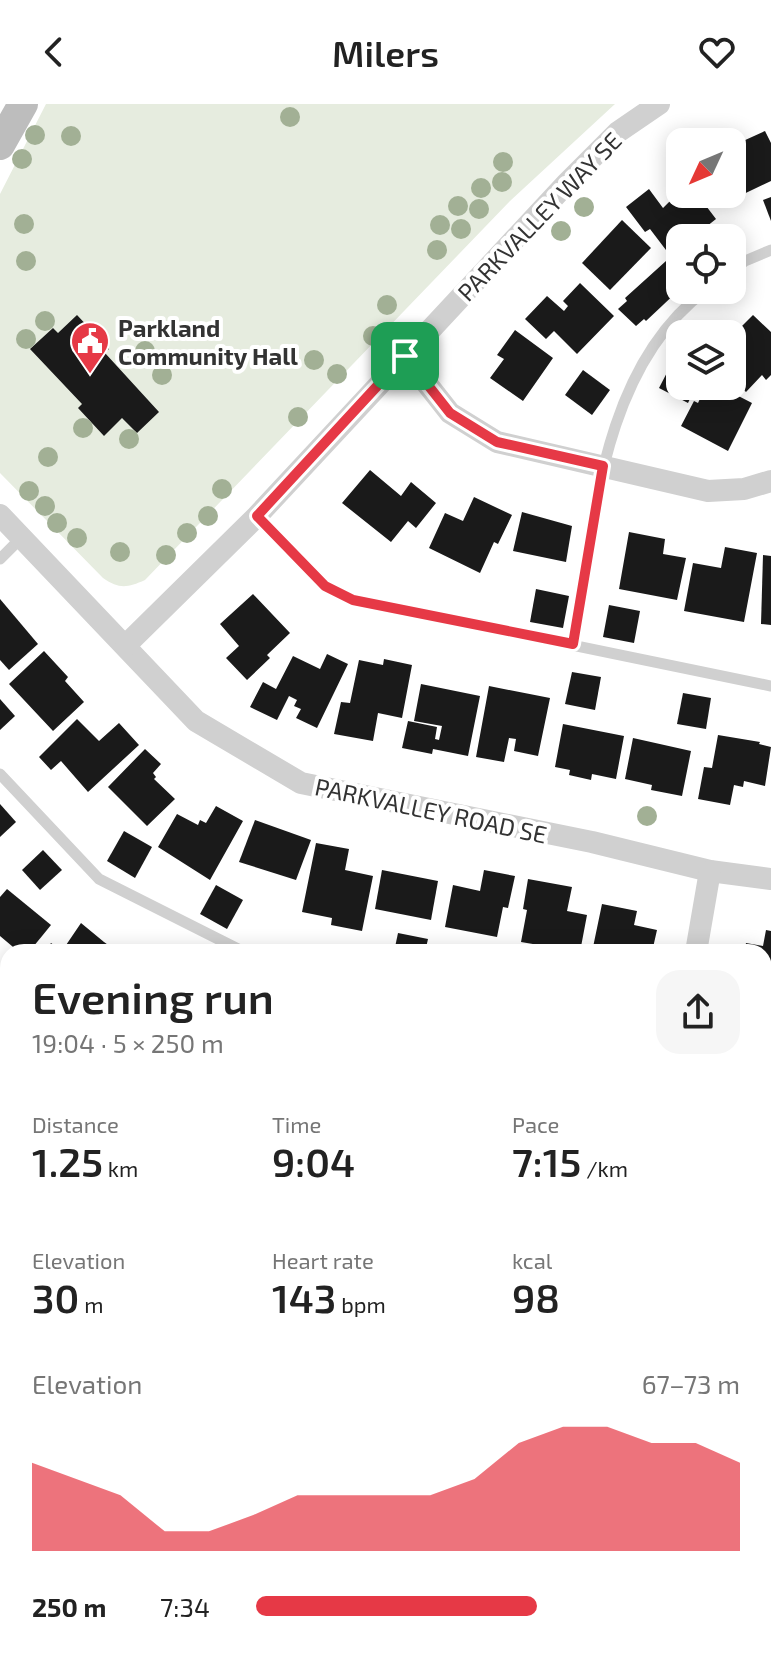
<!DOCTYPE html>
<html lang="en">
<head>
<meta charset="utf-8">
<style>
  :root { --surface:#fff; --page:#f6f6f6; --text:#222; --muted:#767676; --accent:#e63946 }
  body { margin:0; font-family:"Exo 2",sans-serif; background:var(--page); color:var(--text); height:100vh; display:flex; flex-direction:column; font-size:30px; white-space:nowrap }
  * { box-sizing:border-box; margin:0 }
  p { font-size:26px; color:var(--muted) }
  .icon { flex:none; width:44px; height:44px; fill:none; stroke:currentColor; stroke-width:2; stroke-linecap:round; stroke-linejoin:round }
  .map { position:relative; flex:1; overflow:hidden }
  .drawer { position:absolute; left:0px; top:840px; width:772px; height:710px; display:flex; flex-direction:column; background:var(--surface); border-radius:24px 24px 0 0; box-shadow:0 4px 20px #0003 }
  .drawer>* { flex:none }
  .needle { width:52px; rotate:226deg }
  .fabs { position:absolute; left:666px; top:24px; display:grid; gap:16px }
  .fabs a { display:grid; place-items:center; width:80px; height:80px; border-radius:16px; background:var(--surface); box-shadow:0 4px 20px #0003; font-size:40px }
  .pin { position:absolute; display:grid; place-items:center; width:68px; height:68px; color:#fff; margin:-34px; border-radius:16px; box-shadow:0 4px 12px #0006 }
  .round { display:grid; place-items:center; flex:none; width:84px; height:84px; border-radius:24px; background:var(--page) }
  .overview { display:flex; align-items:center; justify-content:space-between; height:136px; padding:0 32px }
  h1 { font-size:44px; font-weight:600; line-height:60px }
  .metrics { display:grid; grid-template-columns:repeat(3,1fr); gap:12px; height:136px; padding:8px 32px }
  .metrics div { display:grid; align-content:center }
  .metrics b { font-size:40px; font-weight:600 }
  .metrics small { font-size:22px; font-weight:400 }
  .metrics p { font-size:22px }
  .chart { height:224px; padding:16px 32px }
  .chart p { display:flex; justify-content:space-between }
  .chart svg { width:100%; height:144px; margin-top:8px; fill:var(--accent); opacity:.7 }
  ul { padding:0 32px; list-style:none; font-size:26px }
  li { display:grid; grid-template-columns:128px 96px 1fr; align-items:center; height:60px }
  li i { height:20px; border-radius:10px; background:var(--accent) }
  header { display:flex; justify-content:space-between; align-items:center; height:104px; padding:0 32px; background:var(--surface); font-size:36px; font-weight:600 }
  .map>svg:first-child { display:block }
  .green { fill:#e6ecdf }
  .building { fill:#1a1a1a }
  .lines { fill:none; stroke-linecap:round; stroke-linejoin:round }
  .lane { stroke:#d0d0d0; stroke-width:11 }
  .street { stroke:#d0d0d0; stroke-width:22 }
  .secondary { stroke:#bdbdbd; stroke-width:30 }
  .tree { fill:#a2b095 }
  .route-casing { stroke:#fff; stroke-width:16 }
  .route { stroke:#e63946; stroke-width:10 }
  .labels { text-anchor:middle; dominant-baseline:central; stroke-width:8; stroke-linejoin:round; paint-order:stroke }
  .street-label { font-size:24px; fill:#333; stroke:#fff }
  .poi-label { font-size:24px; font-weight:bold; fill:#333; stroke:#fff; text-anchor:start }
</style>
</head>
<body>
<header><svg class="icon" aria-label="back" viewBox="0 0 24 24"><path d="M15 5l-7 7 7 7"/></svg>Milers<svg class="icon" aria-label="heart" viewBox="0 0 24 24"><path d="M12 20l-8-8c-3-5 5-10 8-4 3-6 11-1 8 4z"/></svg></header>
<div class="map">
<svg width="771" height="1549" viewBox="0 0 771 1549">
  <rect width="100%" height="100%" fill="#fff"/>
  <path class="green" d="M46,0H615L510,97L145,476C127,484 119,485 103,474L0,369V90Z"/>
  <g class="building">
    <polygon points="765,27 771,39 771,77 729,97 726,90 732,90 732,48 734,46 732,42"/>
    <polygon points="649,85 663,104 674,93 676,96 683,90 697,90 716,115 692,134 680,134 680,141 669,150 650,125 645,128 626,103"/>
    <polygon points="771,93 771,117 763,96"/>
    <polygon points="622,116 651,144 610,186 582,159"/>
    <polygon points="666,157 680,172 680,185 646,217 644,215 636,222 618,205 627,197 625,194"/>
    <polygon points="580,179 614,212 577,250 554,227 546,235 525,215 547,192 564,207 568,202 563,197"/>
    <polygon points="77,211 109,245 105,249 159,308 137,329 122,314 104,332 78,304 82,300 30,245 53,224 58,229"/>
    <polygon points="753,211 771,228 771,271 766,276 762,271 746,288 732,274 732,232"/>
    <polygon points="515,226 553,254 523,297 490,274 504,255 497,251"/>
    <polygon points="673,257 680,261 680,282 696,282 688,299 659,284"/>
    <polygon points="583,266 610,286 592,311 565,291"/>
    <polygon points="706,282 719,282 752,299 728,347 681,322 694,297 698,299"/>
    <polygon points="370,366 401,392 411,378 436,399 416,424 408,417 391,438 342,399"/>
    <polygon points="474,393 512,411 498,440 494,438 480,469 429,444 445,409 463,417"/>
    <polygon points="522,408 572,422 566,458 513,447"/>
    <polygon points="629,428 665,435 663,450 686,454 677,496 619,485"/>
    <polygon points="725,443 757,449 744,518 684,507 693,459 721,464"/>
    <polygon points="763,451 771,452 771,521 761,520"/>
    <polygon points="536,485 569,492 563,524 530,518"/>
    <polygon points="253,490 290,529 267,551 270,554 247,576 226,554 239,542 220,520"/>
    <polygon points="0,495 38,540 9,566 0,556"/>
    <polygon points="609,501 640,507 634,539 603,533"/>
    <polygon points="44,547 68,573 65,577 84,598 53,627 9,580"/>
    <polygon points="327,550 348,560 317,624 296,614 301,605 294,602 297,596 289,592 277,616 250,603 263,578 276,585 293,552 320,565"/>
    <polygon points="384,555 412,561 402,614 378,609 373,637 334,630 341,598 350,599 359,556 383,561"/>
    <polygon points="572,568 601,573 595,606 565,600"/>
    <polygon points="421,580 480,592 468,652 433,645 432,650 402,644 408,617 437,623 435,635 439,636 442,622 414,617"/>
    <polygon points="489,582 550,594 538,652 514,647 516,635 509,634 504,658 476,653"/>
    <polygon points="683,589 711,594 706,625 677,620"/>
    <polygon points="0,595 15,612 0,626"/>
    <polygon points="77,615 99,637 119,619 139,641 88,688 61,657 51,666 39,653"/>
    <polygon points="563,620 624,632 616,675 592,670 591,676 569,671 570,666 555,663"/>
    <polygon points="718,631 760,638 759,640 771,643 765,682 744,677 743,683 734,681 730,701 698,695 704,663 712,664"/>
    <polygon points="633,634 691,647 682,692 651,686 652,681 625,675"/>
    <polygon points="145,645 161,660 153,669 156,673 154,675 175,695 147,722 108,683"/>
    <polygon points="0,700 16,718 0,733"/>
    <polygon points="216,702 243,717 210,776 158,743 177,710 198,721 200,716 206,719"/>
    <polygon points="255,716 311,736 296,776 239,758"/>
    <polygon points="124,727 152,743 135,774 107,757"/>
    <polygon points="316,739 349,745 345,766 373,772 362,827 331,821 332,814 302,808"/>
    <polygon points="43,746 62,766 40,786 22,766"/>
    <polygon points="382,766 438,777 431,816 375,805"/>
    <polygon points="484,766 515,772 508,804 503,803 497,833 445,823 453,781 480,787"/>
    <polygon points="528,775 572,783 567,807 587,811 580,848 521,838 527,806 523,805"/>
    <polygon points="216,781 243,796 227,825 200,810"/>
    <polygon points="7,785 51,821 29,848 19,848 0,832 0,793"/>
    <polygon points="602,800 637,807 634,821 657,826 652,848 592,848"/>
    <polygon points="81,819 104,838 118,848 45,848 51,839 62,847"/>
    <polygon points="766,826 771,827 771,883 764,882 764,848 744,848 746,839 763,842"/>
    <polygon points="398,829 428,835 425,848 394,848"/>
    <polygon points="764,901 770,902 766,925 764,925"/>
    <polygon points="764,1008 770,1009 765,1032 764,1031"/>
    <polygon points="8,1012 8,1099 0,1094 0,1025"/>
    <polygon points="764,1204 771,1205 771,1251 764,1250"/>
    <polygon points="0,1206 8,1207 8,1269 0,1267"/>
    <polygon points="0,1274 8,1275 8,1335 0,1333"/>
    <polygon points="0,1342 8,1343 8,1379 6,1378 2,1403"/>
    <polygon points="0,1438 8,1439 8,1473 0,1472"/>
    <polygon points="0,1478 8,1479 5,1508 0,1507"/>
    <polygon points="0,1510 8,1512 7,1540 0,1539"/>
    <polygon points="115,1542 161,1542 160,1549 114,1549"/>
    <polygon points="184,1542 219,1542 218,1549"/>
    <polygon points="275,1542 323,1542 322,1549 304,1549"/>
    <polygon points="331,1542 367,1542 366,1549 329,1549"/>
    <polygon points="395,1542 449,1542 448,1549 393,1549"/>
    <polygon points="479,1542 512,1542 510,1549 478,1549"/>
    <polygon points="519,1542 574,1542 573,1549 518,1549"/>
    <polygon points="583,1542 595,1542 614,1546 613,1549 581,1549"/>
  </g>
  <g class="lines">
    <g class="lane">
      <polyline points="732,167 745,157 771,146"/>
      <polyline points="257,412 325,482 353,496 771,582"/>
      <polyline points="0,455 22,433"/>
      <path d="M573,540C593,421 601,264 706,186"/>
      <polyline points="0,670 99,775 238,845 251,848"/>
      <polyline points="764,946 771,948"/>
      <polyline points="0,1186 8,1188"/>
      <polyline points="764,1330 771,1332"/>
      <polyline points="241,1549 242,1542"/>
      <polyline points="713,1549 714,1542"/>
    </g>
    <g class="street">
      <polyline points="405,252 450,309 497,338 708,387 744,385 771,377"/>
      <polyline points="0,411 196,617 301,679 592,738 710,767 771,775"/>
      <polyline points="126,541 257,412 567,79 618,28 659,0"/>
      <polyline points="696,848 710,767"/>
      <polyline points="0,916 8,922"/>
      <polyline points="764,1145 771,1147"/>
      <polyline points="764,1510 771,1511"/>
      <polyline points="54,1549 55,1542"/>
    </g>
    <polyline class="secondary" points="0,41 23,0"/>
  </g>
  <g class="tree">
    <circle cx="290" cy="13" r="10"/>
    <circle cx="35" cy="31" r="10"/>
    <circle cx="71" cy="32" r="10"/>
    <circle cx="22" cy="55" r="10"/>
    <circle cx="503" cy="58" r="10"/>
    <circle cx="502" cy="78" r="10"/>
    <circle cx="481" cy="84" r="10"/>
    <circle cx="458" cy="102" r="10"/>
    <circle cx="584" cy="103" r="10"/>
    <circle cx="479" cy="105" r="10"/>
    <circle cx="24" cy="120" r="10"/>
    <circle cx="440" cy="121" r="10"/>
    <circle cx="461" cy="125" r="10"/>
    <circle cx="561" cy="127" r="10"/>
    <circle cx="437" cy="146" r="10"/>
    <circle cx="26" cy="157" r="10"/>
    <circle cx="387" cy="201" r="10"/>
    <circle cx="45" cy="217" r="10"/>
    <circle cx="373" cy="232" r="10"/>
    <circle cx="26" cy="235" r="10"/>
    <circle cx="145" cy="247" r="10"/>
    <circle cx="314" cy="256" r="10"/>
    <circle cx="337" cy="270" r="10"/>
    <circle cx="162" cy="271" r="10"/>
    <circle cx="298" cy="313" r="10"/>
    <circle cx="83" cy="324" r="10"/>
    <circle cx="129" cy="335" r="10"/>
    <circle cx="48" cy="353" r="10"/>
    <circle cx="222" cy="385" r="10"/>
    <circle cx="29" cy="387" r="10"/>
    <circle cx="45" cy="402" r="10"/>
    <circle cx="208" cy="412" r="10"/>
    <circle cx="57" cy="419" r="10"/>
    <circle cx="187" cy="429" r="10"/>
    <circle cx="77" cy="434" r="10"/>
    <circle cx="120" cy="448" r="10"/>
    <circle cx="166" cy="451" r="10"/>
    <circle cx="647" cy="712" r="10"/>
  </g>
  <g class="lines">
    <g class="route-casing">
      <polygon id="route" points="405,252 450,309 497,338 603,362 573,540 353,496 325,482 257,412"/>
    </g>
    <use href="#route" class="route"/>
  </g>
  <defs>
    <g id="civic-pin" transform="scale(2)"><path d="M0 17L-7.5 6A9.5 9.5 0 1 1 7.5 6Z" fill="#e63946" stroke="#fff"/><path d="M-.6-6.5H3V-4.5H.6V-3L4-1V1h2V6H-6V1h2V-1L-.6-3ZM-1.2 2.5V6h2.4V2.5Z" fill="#fff"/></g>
  </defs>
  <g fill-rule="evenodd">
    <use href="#civic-pin" x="90" y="237"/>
  </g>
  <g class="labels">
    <g class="street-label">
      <text transform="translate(539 112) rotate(-46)">PARKVALLEY WAY SE</text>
      <text transform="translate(431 706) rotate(12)">PARKVALLEY ROAD SE</text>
    </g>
    <g class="poi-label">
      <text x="118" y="223">Parkland<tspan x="118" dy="28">Community Hall</tspan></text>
    </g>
  </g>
</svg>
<div class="fabs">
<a><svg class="needle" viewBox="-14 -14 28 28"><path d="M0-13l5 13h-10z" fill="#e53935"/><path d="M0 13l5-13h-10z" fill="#767676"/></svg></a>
<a><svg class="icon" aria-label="locate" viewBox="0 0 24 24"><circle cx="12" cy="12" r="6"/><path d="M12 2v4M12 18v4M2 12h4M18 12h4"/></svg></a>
<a><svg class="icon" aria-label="layers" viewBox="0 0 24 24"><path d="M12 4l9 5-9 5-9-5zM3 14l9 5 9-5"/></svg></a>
</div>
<div class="pin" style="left:405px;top:252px;background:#1e9e55"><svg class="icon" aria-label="arrive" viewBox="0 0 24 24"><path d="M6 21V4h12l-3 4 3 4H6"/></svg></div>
<section class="drawer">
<div class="overview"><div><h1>Evening run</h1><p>19:04 · 5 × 250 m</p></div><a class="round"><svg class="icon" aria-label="share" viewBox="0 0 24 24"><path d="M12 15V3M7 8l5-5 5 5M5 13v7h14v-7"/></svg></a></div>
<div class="metrics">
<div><p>Distance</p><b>1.25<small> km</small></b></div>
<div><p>Time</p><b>9:04</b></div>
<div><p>Pace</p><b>7:15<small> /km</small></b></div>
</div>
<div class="metrics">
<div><p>Elevation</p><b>30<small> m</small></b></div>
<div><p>Heart rate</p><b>143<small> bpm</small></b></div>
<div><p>kcal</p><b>98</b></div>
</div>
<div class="chart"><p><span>Elevation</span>67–73 m</p>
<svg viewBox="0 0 160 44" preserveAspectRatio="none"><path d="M0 44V17L10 22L20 27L30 38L40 38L50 33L60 27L70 27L80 27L90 27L100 22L110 11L120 6L130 6L140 11L150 11L160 17V44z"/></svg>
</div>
<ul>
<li><b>250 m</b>7:34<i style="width:58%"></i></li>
</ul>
</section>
</div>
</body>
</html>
